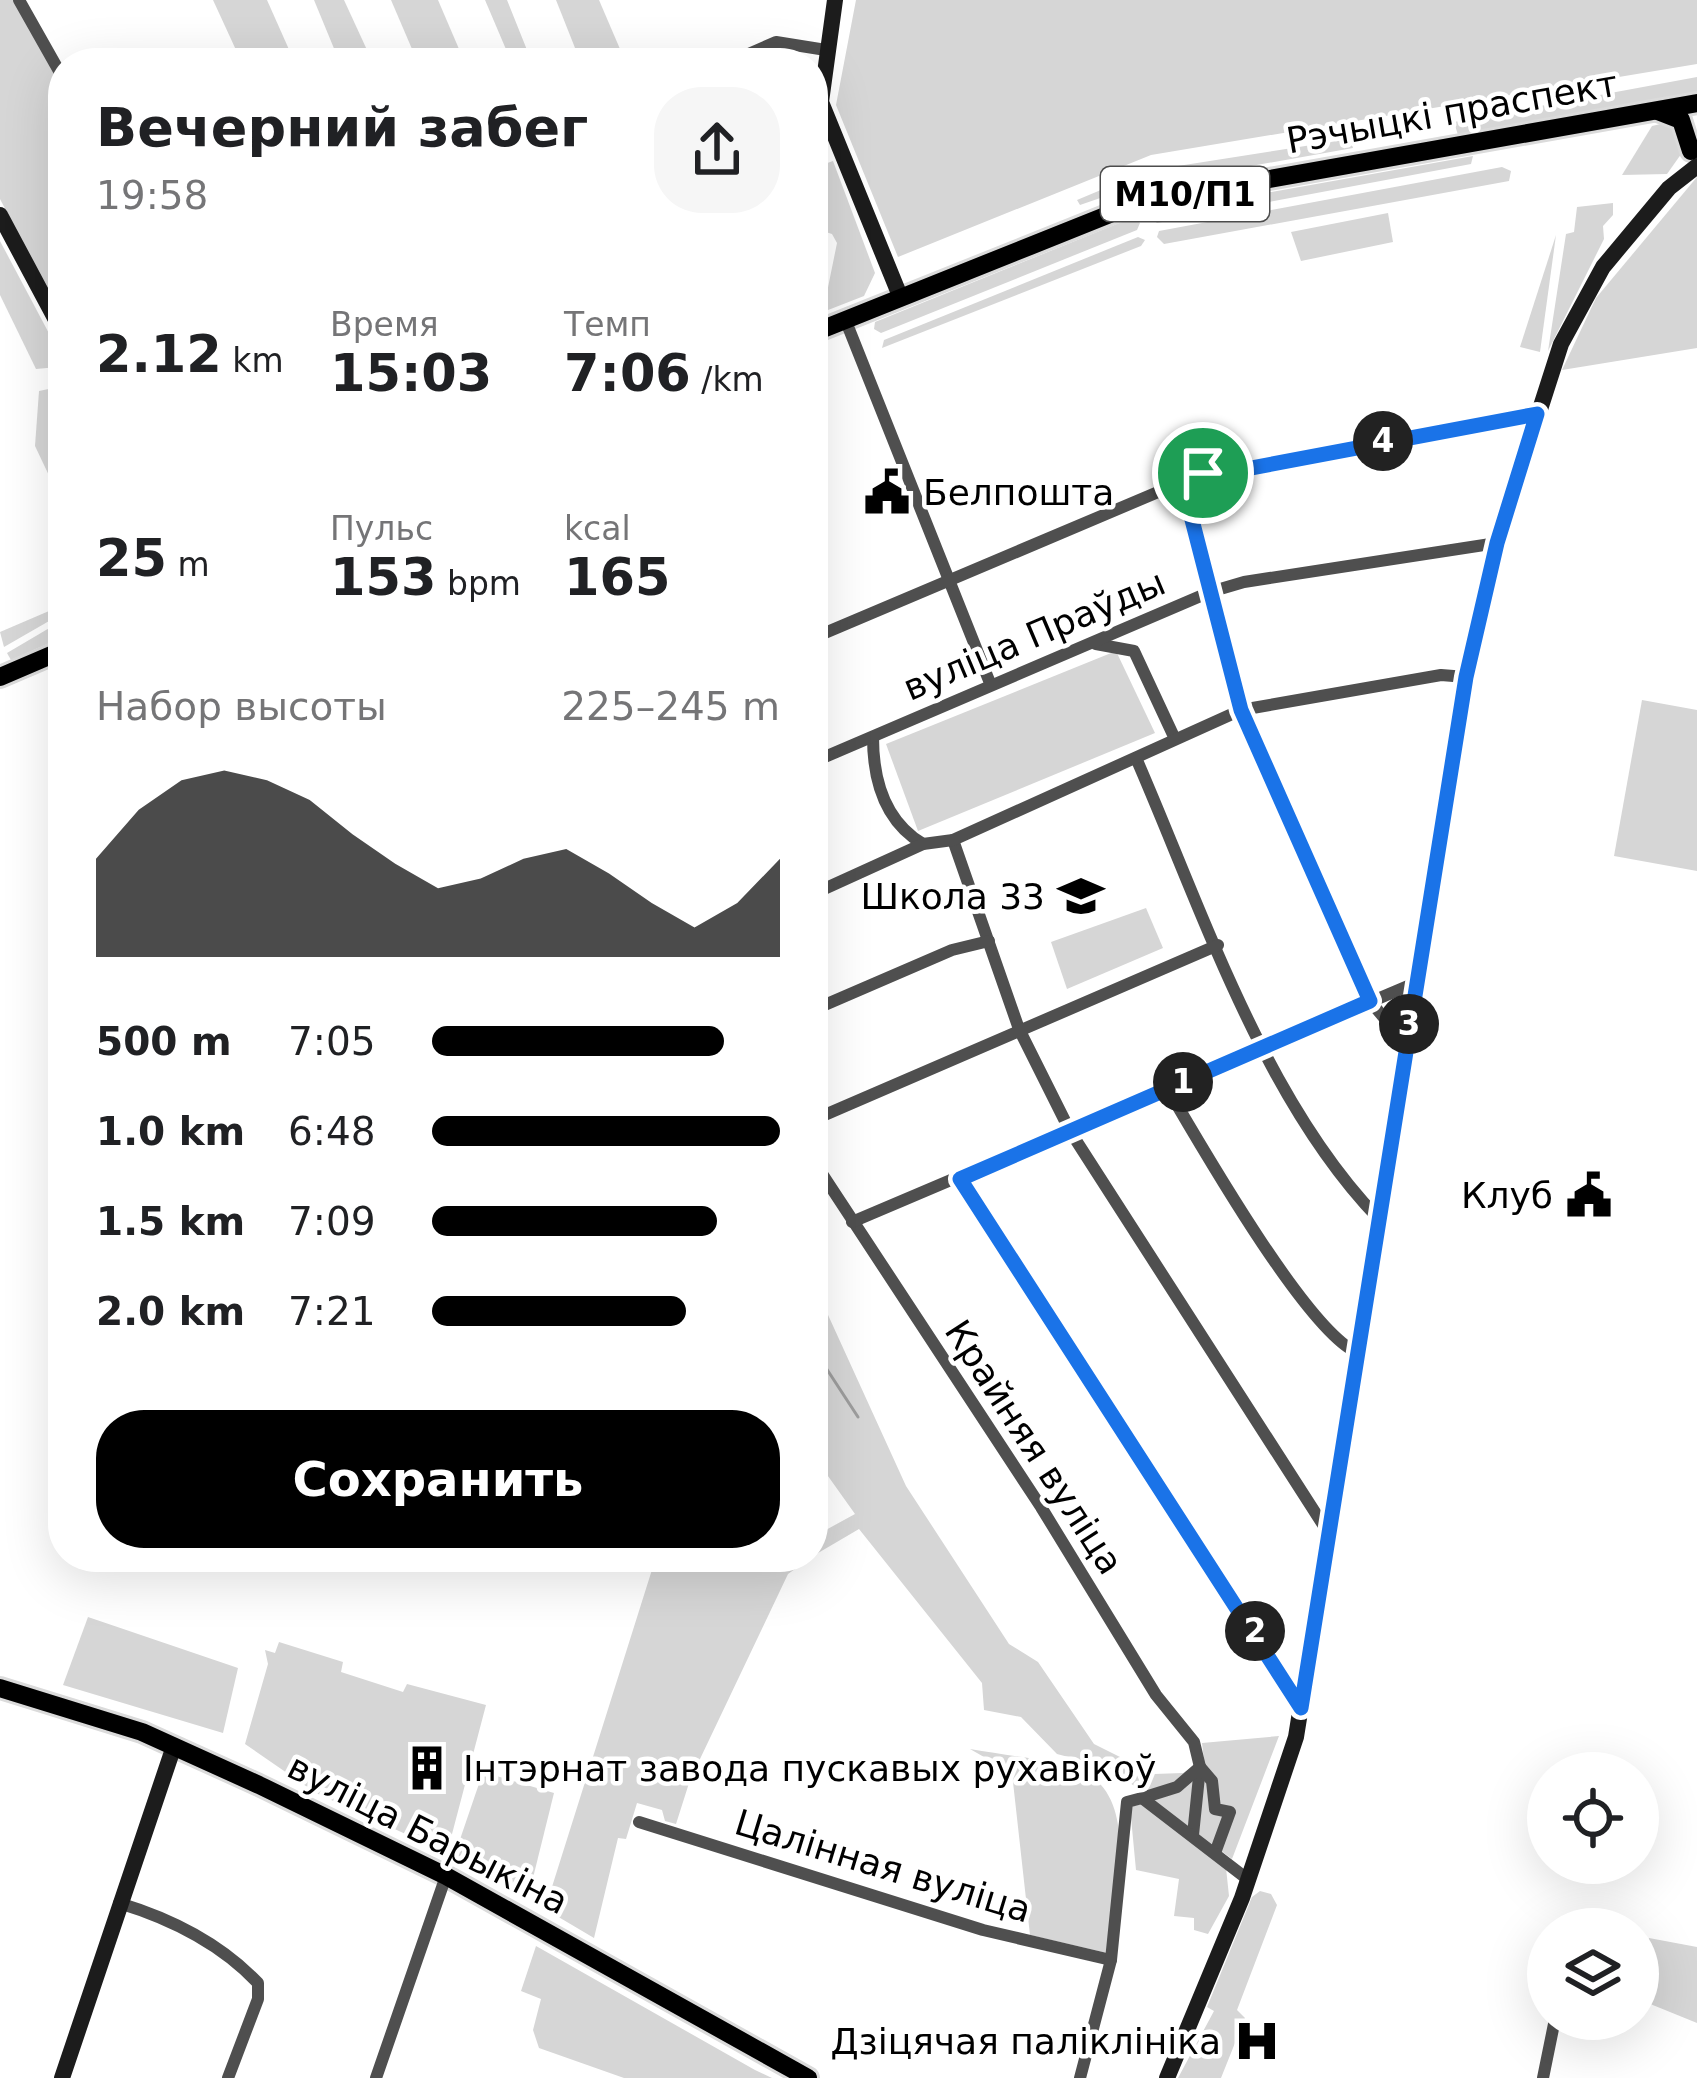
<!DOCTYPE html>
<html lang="ru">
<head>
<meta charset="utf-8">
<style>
  :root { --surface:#fff; --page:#f6f6f6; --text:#202124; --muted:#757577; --accent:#000 }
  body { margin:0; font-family:"DejaVu Sans",sans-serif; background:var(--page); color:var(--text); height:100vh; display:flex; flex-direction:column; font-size:45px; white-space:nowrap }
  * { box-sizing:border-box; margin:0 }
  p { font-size:39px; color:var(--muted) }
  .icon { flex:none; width:66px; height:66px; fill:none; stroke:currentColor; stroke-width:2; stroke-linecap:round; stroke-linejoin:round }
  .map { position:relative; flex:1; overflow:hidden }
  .side { position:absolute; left:48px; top:48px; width:780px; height:1524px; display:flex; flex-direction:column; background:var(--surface); border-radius:48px; box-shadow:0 12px 48px #0002 }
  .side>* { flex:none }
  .tools { position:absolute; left:1527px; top:1752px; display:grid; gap:24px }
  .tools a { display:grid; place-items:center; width:132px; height:132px; border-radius:50%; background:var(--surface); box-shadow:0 12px 48px #0002; font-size:60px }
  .pin { position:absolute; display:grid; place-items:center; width:102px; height:102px; color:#fff; margin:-51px; border:6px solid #fff; border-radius:50%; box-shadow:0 3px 12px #0007 }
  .km { position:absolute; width:60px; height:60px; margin:-30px; border-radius:50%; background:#222; color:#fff; font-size:33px; line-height:60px; text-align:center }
  .round { display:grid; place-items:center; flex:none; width:126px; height:126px; border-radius:48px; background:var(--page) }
  .summary { display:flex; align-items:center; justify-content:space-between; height:204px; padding:0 48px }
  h1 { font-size:54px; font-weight:800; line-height:90px }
  .stats { display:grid; grid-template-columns:repeat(3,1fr); gap:18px; height:204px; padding:12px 48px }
  .stats div { display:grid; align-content:center }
  .stats b { font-size:51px; font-weight:800 }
  .stats small { font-size:33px; font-weight:400 }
  .stats p { font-size:33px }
  .chart { height:336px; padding:24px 48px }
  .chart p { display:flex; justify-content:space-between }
  .chart svg { width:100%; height:216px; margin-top:12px; fill:var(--accent); opacity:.7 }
  .button { display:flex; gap:24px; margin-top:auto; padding:24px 48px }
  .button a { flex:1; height:138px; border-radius:48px; background:var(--accent); color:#fff; font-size:48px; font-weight:800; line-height:138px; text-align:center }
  ul { padding:0 48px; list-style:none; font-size:39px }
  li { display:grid; grid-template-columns:192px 144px 1fr; align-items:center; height:90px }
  li i { height:30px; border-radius:15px; background:var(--accent) }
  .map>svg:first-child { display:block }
  .green { fill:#d6d6d6 }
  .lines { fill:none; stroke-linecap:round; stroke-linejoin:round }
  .stream { stroke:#9d9d9d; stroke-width:3 }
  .primary-casing { stroke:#dbdbdb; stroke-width:24 }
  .street { stroke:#4f4f4f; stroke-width:12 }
  .secondary { stroke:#1c1c1c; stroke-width:16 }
  .primary { stroke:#000; stroke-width:18 }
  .route-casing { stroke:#fff; stroke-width:24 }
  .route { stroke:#1a73e8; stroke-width:15 }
  .labels { text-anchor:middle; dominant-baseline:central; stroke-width:9; stroke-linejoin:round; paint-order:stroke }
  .shield { fill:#fff; stroke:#4c4c4c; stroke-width:3 }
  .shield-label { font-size:33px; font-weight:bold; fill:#000 }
  .street-label { font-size:36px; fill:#000; stroke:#fff }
  .poi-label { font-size:36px; fill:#000; stroke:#fff; text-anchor:end }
</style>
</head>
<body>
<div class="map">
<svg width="1697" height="2078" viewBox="0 0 1697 2078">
  <rect width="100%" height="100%" fill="#fff"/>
  <g class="green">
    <polygon points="0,0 14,0 63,87 63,319 0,199"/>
    <polygon points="213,0 267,0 295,63 242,63"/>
    <polygon points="314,0 344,0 373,63 340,63"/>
    <polygon points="391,0 438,0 465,63 418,63"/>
    <polygon points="485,0 507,0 527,50 508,54"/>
    <polygon points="556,0 599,0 626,63 581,63"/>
    <polygon points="856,0 1697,0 1697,64 1151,155 898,257 836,105"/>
    <polygon points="1697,77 1697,92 1458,135 1454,122"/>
    <polygon points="1669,122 1682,132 1684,150 1667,174 1622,175 1652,126"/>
    <polygon points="1350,139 1353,148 1132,187 1080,205 1077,200 1146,171"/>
    <polygon points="1473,156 1471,164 1157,223 1151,218 1153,213"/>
    <polygon points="833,161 875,273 864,296 823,312 837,243 832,234 813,228 813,168"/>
    <polygon points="1502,167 1511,171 1509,181 1164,244 1157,237 1159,231"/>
    <polygon points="1697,177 1697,348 1562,370 1596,298"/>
    <polygon points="1613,203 1613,215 1603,226 1604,239 1548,351 1566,234 1574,232 1577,207"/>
    <polygon points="1388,213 1393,242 1301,261 1291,232"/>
    <polygon points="1134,217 1140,223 1137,230 881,333 874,329 875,322"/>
    <polygon points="1556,235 1540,352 1520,347"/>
    <polygon points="1138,237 1145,240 1141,246 882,348 884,340"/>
    <polygon points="0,241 61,356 58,367 36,369 0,295"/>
    <polygon points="63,386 63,505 35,446 39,391"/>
    <polygon points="63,605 63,613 4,647 0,632"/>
    <polygon points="63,620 63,637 11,660 7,653"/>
    <polygon points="1116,651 1155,733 918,831 886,744"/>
    <polygon points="1642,700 1697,710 1697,871 1614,856"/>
    <polygon points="1146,908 1163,948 1067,989 1051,942"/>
    <polygon points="813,1282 906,1486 1009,1644 1038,1662 1094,1744 1154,1774 1183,1773 1204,1760 1202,1743 1279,1736 1232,1859 1110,1768 1057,1754 1021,1717 984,1710 982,1683 859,1529 813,1556 813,1537 855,1514 813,1455"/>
    <polygon points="656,1557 812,1557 788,1574 690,1780 676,1824 665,1821 662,1810 637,1803 626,1839 618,1838 594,1938 545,1909"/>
    <polygon points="88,1617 238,1668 223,1733 63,1685"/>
    <polygon points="279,1642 343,1662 341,1672 403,1692 407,1684 486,1705 447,1853 316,1793 245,1744 268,1664 265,1650 275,1653"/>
    <path d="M970,1749C1003,1755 1039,1758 1072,1767C1146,1789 1114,1899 1107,1953L1030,1935L1012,1773Z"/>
    <polygon points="483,1772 554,1793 528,1898 454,1857"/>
    <polygon points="1142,1804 1226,1868 1229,1896 1208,1934 1194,1930 1194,1918 1174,1916 1179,1879 1136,1870 1130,1807"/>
    <polygon points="1260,1891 1271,1894 1277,1905 1237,2010 1245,2018 1221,2078 1178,2078 1214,2011 1207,2007 1252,1897"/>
    <polygon points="1649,1938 1697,1947 1697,2023 1638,1999 1638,1968"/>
    <polygon points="536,1946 755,2070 772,2078 624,2078 539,2048 533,2030 541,1999 521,1991"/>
  </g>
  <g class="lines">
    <polyline class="stream" points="813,1348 858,1417"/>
    <g class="primary-casing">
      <g id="primary">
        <polyline points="1658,111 1681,120 1691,151"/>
        <polyline points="813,333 1140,202 1697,103"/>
        <polyline points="0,677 63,650"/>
        <polyline points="0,1688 142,1732 259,1785 446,1876 808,2078"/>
      </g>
    </g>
    <g class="street">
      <polyline points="19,0 63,78"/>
      <polyline points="728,63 776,42 826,50"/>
      <polyline points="845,319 990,683"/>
      <polyline points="1182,481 1241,710 1370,1001 1406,1044"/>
      <polyline points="813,638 1203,473 1537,414"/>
      <polyline points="1096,644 1134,651 1175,739"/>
      <path d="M873,737C873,780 884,821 923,844"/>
      <path d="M1136,758C1201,907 1263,1099 1378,1218"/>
      <polyline points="813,762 1210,592 1244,582 1497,543"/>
      <polyline points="953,840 1019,1029 1070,1131 1329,1534"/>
      <polyline points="813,894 923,844 953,840 1241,710 1441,675 1466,677"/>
      <polyline points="813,1010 952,950 989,941"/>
      <path d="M1167,1088C1200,1144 1305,1328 1356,1352"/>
      <polyline points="813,1120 1218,945"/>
      <polyline points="813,1160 1041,1507 1156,1695 1194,1742 1200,1767 1193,1835"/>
      <polyline points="960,1179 1300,1706"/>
      <polyline points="852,1222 1415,983"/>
      <polyline points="1142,1798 1177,1787 1200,1767 1212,1781 1215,1809 1230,1812 1215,1853"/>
      <polyline points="639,1822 983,1930 1111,1960"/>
      <path d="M119,1903C172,1919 220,1943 258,1983V1999L228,2078"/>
      <polyline points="376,2078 446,1876"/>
      <polyline points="1080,2078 1111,1960 1127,1802 1142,1798 1246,1878"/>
      <polyline points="1543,2078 1555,2019"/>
    </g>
    <g class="secondary">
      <polyline points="835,0 821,102 900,296"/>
      <polyline points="0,215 63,333"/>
      <polyline points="62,2078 174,1746"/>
      <polyline points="1167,2078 1242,1898 1296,1737 1466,677 1497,543 1561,344 1603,267 1669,188 1697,166"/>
    </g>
    <use href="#primary" class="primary"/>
  </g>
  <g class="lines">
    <g class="route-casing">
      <polygon id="route" points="1537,414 1497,543 1466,677 1301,1708 960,1179 1370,1001 1241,710 1182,481"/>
    </g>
    <use href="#route" class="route"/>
  </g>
  <defs>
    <g id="civic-bare" transform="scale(3.6)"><path d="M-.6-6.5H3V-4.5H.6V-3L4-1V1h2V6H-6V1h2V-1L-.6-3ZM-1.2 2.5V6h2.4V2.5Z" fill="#000" stroke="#fff" stroke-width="2.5" paint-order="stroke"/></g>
    <g id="school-bare" transform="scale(3.6)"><path d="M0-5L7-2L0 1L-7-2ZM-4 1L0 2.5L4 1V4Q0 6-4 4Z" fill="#000" stroke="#fff" stroke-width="2.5" paint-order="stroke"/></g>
    <g id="building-bare" transform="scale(3.6)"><path d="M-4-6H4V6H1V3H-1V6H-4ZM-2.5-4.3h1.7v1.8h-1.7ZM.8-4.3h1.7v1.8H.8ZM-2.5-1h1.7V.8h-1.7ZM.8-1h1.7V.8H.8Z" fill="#000" stroke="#fff" stroke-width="2.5" paint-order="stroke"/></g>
    <g id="hospital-bare" transform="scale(3.6)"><path d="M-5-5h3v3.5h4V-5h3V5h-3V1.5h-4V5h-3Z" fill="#000" stroke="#fff" stroke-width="2.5" paint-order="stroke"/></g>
  </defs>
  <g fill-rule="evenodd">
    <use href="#civic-bare" x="887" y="492"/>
    <use href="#school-bare" x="1081" y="896"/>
    <use href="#civic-bare" x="1589" y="1195"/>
    <use href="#building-bare" x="427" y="1768"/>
    <use href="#hospital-bare" x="1257" y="2041"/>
  </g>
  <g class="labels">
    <rect class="shield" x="1101" y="167" width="168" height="54" rx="9"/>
    <g class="shield-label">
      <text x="1185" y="194">М10/П1</text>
    </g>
    <g class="street-label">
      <text transform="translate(1452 112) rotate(-10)">Рэчыцкі праспект</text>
      <text transform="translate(1034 635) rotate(-23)">вуліца Праўды</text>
      <text transform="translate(1034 1447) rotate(57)">Крайняя вуліца</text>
      <text transform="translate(428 1834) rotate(27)">вуліца Барыкіна</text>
      <text transform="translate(883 1866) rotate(17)">Цалінная вуліца</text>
    </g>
    <g class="poi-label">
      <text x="923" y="492" text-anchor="start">Белпошта</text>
      <text x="1045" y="896">Школа 33</text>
      <text x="1553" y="1195">Клуб</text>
      <text x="463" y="1768" text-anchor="start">Інтэрнат завода пускавых рухавікоў</text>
      <text x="1221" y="2041">Дзіцячая паліклініка</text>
    </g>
  </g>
</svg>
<div class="tools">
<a><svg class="icon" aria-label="locate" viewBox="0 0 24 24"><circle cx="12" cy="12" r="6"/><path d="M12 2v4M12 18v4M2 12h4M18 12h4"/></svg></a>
<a><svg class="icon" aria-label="layers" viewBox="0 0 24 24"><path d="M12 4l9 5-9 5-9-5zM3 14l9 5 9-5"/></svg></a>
</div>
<div class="pin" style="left:1203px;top:473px;background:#1e9e55"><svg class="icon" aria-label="arrive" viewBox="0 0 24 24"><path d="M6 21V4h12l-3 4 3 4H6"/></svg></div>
<b class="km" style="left:1183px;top:1082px">1</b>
<b class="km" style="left:1255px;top:1631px">2</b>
<b class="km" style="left:1409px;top:1024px">3</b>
<b class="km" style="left:1383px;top:441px">4</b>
<section class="side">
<div class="summary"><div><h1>Вечерний забег</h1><p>19:58</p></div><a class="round"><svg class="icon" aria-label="share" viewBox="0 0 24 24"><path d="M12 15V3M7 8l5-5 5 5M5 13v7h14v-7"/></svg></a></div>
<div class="stats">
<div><b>2.12<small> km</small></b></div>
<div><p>Время</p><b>15:03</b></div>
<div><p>Темп</p><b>7:06<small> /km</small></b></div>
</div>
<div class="stats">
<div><b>25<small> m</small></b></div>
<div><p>Пульс</p><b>153<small> bpm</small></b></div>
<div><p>kcal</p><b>165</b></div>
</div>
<div class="chart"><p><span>Набор высоты</span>225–245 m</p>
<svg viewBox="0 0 160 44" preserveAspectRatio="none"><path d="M0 44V24L10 14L20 8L30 6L40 8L50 12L60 19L70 25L80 30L90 28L100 24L110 22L120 27L130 33L140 38L150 33L160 24V44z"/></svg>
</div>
<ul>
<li><b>500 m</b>7:05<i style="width:84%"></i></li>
<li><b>1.0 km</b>6:48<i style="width:100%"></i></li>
<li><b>1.5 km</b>7:09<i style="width:82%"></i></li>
<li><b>2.0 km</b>7:21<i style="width:73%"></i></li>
</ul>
<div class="button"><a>Сохранить</a></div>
</section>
</div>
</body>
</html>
